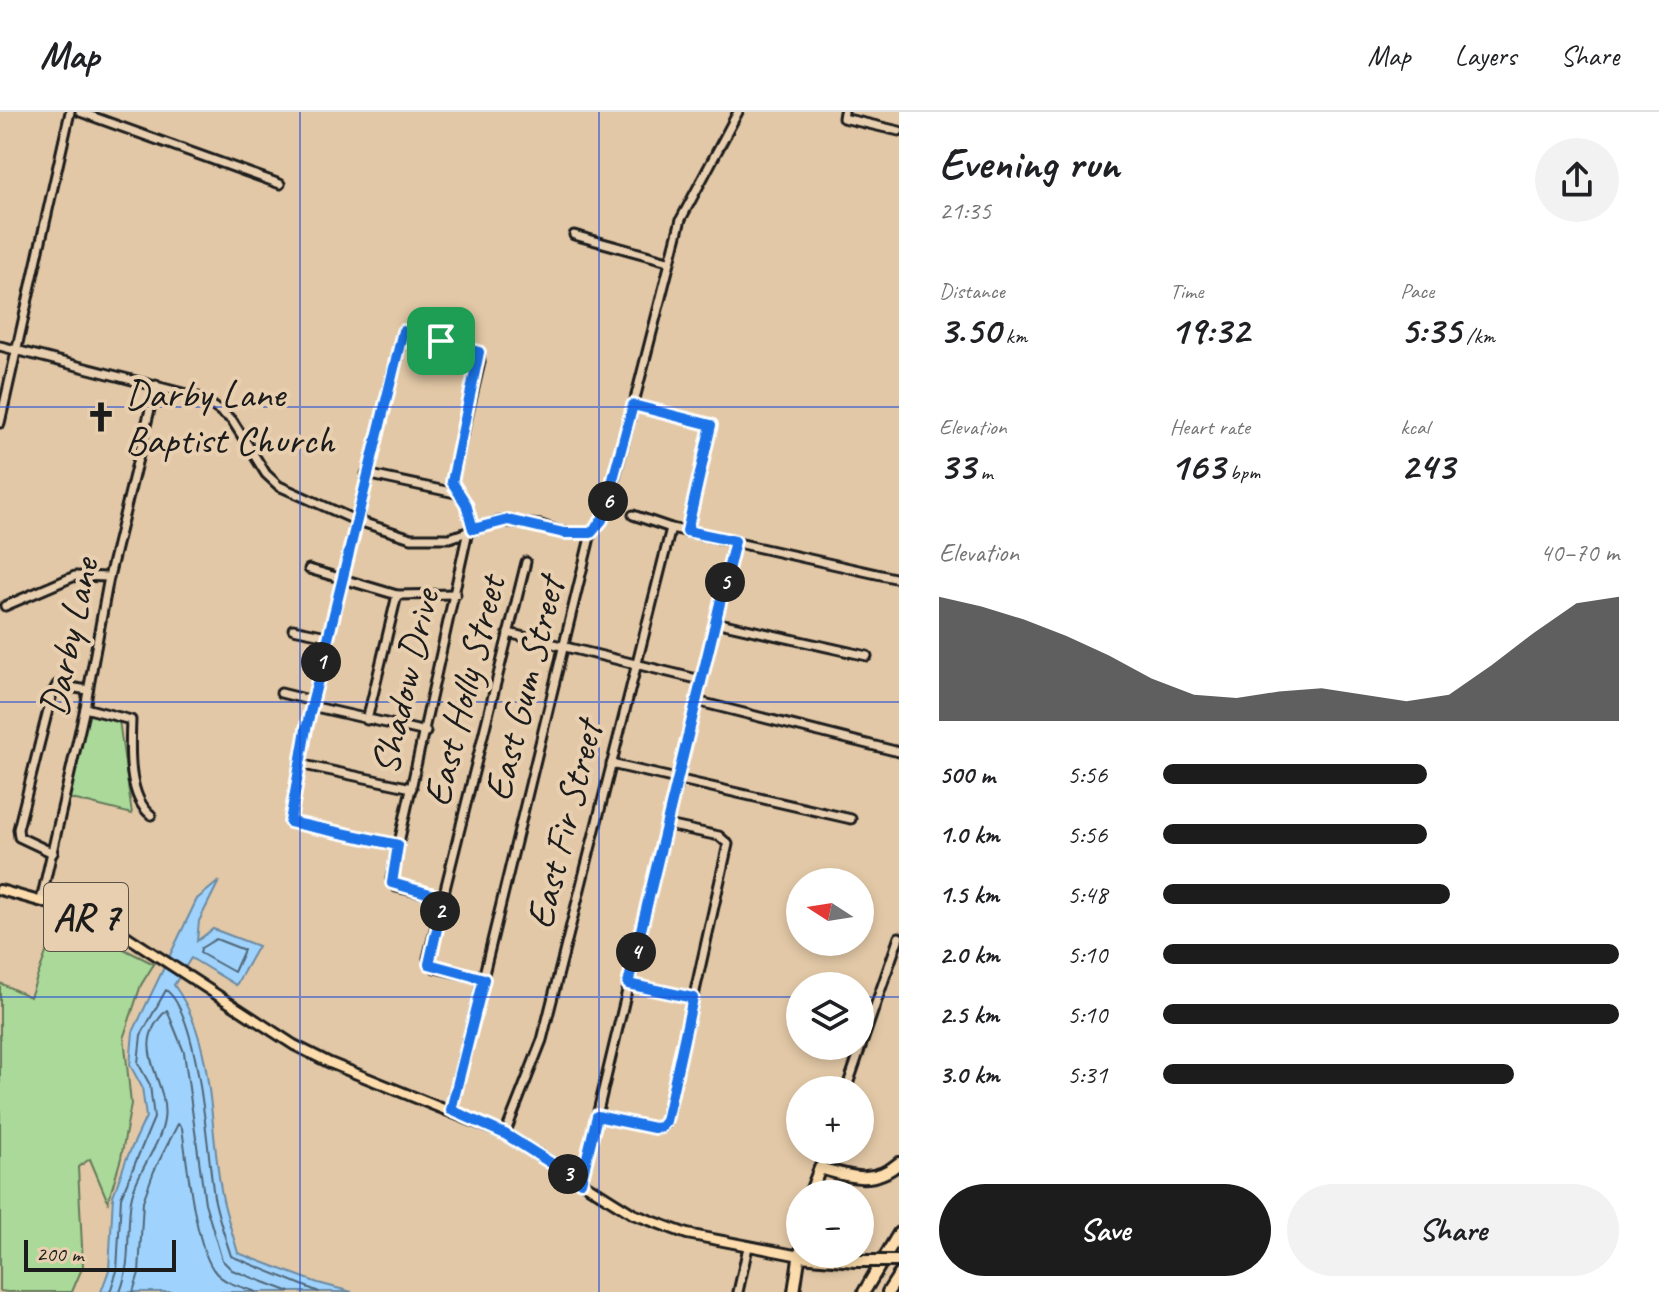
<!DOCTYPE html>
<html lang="en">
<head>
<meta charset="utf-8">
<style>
  :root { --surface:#fff; --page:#f2f2f2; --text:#202124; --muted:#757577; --line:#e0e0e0; --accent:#1c1c1c }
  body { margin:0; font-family:Caveat,sans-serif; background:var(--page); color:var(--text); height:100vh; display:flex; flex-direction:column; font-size:30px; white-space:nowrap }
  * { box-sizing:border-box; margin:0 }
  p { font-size:26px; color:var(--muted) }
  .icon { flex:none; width:44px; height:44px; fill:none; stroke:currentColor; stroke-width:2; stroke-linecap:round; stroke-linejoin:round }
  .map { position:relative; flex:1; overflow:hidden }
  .side { display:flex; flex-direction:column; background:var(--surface); width:760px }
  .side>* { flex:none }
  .needle { width:52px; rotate:282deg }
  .buttons { position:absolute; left:786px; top:756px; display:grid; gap:16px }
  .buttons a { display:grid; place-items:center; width:88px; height:88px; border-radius:50%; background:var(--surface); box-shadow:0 4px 12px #0003; font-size:40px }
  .scale { position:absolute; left:24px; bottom:20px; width:152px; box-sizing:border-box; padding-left:8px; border:4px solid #1c1c1c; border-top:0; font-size:22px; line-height:28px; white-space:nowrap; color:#1c1c1c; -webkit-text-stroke:6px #e8cfb0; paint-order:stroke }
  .pin { position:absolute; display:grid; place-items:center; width:68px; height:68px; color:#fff; margin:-34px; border-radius:16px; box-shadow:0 4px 12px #0006 }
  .km { position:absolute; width:40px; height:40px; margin:-20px; border-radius:50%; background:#222; color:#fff; font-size:22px; line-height:40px; text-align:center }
  .round { display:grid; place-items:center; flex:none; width:84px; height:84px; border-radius:42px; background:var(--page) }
  .summary { display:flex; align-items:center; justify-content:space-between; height:136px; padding:0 40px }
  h1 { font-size:44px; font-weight:800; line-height:60px }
  .figures { display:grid; grid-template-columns:repeat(3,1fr); gap:12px; height:136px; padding:8px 40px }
  .figures div { display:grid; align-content:center }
  .figures b { font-size:40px; font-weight:800 }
  .figures small { font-size:22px; font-weight:400 }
  .figures p { font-size:22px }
  .chart { height:224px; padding:16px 40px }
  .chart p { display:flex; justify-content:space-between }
  .chart svg { width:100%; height:144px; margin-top:8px; fill:var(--accent); opacity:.7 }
  .button { display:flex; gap:16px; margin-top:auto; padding:16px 40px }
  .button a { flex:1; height:92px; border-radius:48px; background:var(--accent); color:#fff; font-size:32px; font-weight:800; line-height:92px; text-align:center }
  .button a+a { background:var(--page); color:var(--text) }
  ul { padding:0 40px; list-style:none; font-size:26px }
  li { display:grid; grid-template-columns:128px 96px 1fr; align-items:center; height:60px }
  li i { height:20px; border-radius:10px; background:var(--accent) }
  header { display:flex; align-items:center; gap:48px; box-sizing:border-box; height:112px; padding:0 40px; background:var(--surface); border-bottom:2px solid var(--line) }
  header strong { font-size:38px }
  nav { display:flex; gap:44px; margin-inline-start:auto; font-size:28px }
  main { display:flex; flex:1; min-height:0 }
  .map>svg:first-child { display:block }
  .green { fill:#aad999; stroke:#637a5a; stroke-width:2 }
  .water { fill:#9fd3fd; stroke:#6b8aa3; stroke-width:2 }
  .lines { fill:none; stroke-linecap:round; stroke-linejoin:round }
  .shore { stroke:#506576; stroke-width:2 }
  .minor-casing { stroke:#1c1c1c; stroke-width:13 }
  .major-casing { stroke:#1c1c1c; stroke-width:14 }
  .highway-casing { stroke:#1c1c1c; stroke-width:16 }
  .minor { stroke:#e8cfb0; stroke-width:7 }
  .major { stroke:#fcdcac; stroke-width:8 }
  .highway { stroke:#fcdcac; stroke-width:10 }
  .highway-bridge-casing { stroke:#1c1c1c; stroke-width:16; stroke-linecap:butt }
  .highway-bridge { stroke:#fcdcac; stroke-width:10 }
  .route-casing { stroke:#fff; stroke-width:16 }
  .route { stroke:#1a73e8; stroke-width:10 }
  .grid { fill:none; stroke:#1d4ed8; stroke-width:2; stroke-opacity:0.55 }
  .labels { text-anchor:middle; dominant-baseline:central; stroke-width:8; stroke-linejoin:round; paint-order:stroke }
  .shield { fill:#e8cfb0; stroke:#595248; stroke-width:2 }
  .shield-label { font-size:38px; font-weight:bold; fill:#1c1c1c }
  .poi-label { font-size:40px; fill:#1c1c1c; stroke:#e8cfb0; text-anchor:start }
  .street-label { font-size:40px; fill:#1c1c1c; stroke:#e8cfb0 }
</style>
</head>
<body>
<header>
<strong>Map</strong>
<nav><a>Map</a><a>Layers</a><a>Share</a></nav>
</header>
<main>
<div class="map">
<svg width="899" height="1180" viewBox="0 0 899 1180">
  <rect width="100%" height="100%" fill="#e2c8a6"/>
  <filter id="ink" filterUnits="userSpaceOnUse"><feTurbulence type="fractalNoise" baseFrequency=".0125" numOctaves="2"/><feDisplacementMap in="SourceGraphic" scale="16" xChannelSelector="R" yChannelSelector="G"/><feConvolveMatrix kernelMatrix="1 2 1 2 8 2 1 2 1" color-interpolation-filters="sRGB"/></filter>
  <g filter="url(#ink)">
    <g class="green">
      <polygon points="88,601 119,608 132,702 68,686"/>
      <polygon points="59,805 154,852 141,873 124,924 131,992 121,1046 108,1090 90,1047 78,1055 83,1154 72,1180 7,1180 0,1179 0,871 30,885"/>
    </g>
    <path class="water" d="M219,769L199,809L197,829L213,817L258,834L236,873L191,846L174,873C217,932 208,1018 223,1088C227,1106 233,1123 238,1141L318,1171L352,1180H101L109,1158L113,1084L126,1048L146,1005L142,975L130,953L133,920L197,787Z"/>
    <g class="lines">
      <g class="shore">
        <polygon points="216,827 244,838 234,860 200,841 201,836"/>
        <path d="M110,1180L117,1159L121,1085L154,1006L150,973L138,951L141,923L166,878C200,903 207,1040 214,1085C218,1105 225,1125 231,1144L319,1180"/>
        <path d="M120,1180C132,1150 126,1119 131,1088C136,1060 160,1035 164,1008C170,968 126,936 167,898L184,940L205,1091L222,1148L232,1158L290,1180"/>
        <path d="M133,1180L139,1161L143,1089L154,1059L178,1012L182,1016C187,1049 195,1138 216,1161C226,1172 243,1175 256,1180"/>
      </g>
      <g class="minor-casing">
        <g id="minor">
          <polyline points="80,0 280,72"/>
          <polyline points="844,0 843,6 899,19"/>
          <polyline points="574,123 668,149"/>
          <polyline points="0,234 202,286 232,308 266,362 279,374 355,408 411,426 450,426 499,409 541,413 564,421 591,421"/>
          <polyline points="633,293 711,313 687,419"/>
          <polyline points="0,311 70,0"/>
          <polyline points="366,362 460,382"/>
          <polyline points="633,403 671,416 899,467"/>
          <polyline points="309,457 397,483 456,482"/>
          <polyline points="5,494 75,464 109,465"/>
          <polyline points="715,510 867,544"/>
          <polyline points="293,517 327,524"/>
          <polyline points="508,521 701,568"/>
          <polyline points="281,581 313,589"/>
          <polyline points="696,589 899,640"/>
          <polyline points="311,594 426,620"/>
          <path d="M85,596L131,608C130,636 127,684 151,703"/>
          <polyline points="367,608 397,483"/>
          <polyline points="299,652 412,676"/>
          <polyline points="611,652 851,707"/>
          <polyline points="398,733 290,710 306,617 403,219 479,240 480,250 452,370 466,392 473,417"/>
          <polyline points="53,741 19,725 18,717 52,582 57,573 88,578"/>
          <polyline points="444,786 396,775 391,767 468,419"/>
          <polyline points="41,788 85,596 109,465 156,273"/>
          <polyline points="484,867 435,856 428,846 526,450"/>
          <polyline points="628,872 693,886"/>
          <polyline points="846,978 899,825"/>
          <polyline points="451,998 591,421 602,408 610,385 681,107 738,0"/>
          <polyline points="597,1004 654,1016 661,1015 666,1009 728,732 719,724 668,713"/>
          <polyline points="505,1022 542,928 671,416"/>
          <polyline points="820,1056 826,1038"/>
          <polyline points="581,1070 735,429"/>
          <polyline points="738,1180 748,1135"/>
        </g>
      </g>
      <g class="major-casing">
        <polyline id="major" points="0,778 64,796 128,825 294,933 330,951 505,1022 633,1102 687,1122 800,1144"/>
      </g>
      <g class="highway-casing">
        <g id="highway">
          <path d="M810,1082L820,1056C850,1065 874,1073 899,1051"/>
          <polyline points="800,1144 855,1149"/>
          <polyline points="794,1180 800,1140"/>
          <polyline points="864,1180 899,1121"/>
          <polyline points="888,1180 899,1163"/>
        </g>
      </g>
      <use href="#minor" class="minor"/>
      <use href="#major" class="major"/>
      <use href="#highway" class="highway"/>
      <g class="highway-bridge-casing">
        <polyline id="highway-bridge" points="855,1149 899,1149"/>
      </g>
      <use href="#highway-bridge" class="highway-bridge"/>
    </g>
  </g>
  <g class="lines" filter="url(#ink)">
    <g class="route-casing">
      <polygon id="route" points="403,219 479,240 452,370 466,392 473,417 508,408 564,421 591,421 602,408 633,293 711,313 687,419 735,429 628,872 693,886 666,1009 661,1015 654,1016 597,1004 581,1070 505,1022 451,998 484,867 429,852 444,786 392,771 398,733 290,710 306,617"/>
    </g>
    <use href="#route" class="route"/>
  </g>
  <path class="grid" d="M300,0V1180M599,0V1180M0,295H899M0,590H899M0,885H800M860,885H899"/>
  <defs>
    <g id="church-bare" transform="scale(2.4)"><path d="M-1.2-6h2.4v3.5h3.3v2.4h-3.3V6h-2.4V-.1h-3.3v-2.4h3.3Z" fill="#1c1c1c" stroke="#e8cfb0" stroke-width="2.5" paint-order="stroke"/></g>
  </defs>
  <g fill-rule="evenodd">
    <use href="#church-bare" x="101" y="305"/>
  </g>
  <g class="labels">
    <rect class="shield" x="44" y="771" width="84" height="68" rx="6"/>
    <g class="shield-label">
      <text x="86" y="805">AR 7</text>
    </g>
    <g class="poi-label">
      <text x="125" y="282">Darby Lane<tspan x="125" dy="46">Baptist Church</tspan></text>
    </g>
    <g class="street-label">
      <text transform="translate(69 525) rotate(-78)">Darby Lane</text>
      <text transform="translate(405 570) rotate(-77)">Shadow Drive</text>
      <text transform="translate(524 577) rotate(-76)">East Gum Street</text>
      <text transform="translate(464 579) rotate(-76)">East Holly Street</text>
      <text transform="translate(564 713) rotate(-76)">East Fir Street</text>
    </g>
  </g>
</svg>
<div class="buttons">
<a><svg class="needle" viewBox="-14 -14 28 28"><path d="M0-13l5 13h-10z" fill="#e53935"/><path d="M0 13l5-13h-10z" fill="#757577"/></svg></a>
<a><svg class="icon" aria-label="layers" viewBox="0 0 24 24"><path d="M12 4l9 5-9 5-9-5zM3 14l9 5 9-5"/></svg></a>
<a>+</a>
<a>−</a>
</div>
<div class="scale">200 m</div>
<div class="pin" style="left:441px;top:229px;background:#1e9e55"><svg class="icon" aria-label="arrive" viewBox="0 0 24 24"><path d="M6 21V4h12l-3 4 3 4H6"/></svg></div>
<b class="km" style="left:321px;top:550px">1</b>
<b class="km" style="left:440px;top:799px">2</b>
<b class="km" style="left:568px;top:1062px">3</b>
<b class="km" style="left:636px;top:840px">4</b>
<b class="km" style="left:725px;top:470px">5</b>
<b class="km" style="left:608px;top:389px">6</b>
</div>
<section class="side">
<div class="summary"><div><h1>Evening run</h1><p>21:35</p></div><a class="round"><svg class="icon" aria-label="share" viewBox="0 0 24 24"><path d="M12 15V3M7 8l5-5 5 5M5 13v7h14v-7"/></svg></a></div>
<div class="figures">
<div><p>Distance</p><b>3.50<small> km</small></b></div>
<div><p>Time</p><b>19:32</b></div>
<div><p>Pace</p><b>5:35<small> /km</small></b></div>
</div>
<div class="figures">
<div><p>Elevation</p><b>33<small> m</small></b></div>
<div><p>Heart rate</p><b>163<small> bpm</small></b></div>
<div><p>kcal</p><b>243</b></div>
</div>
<div class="chart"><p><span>Elevation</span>40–70 m</p>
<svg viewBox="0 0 160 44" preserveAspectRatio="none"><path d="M0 44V6L10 9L20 13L30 18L40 24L50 31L60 36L70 37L80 35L90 34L100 36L110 38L120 36L130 27L140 17L150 8L160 6V44z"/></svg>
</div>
<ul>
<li><b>500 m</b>5:56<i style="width:58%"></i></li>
<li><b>1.0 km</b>5:56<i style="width:58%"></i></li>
<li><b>1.5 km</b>5:48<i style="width:63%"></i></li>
<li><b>2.0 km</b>5:10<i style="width:100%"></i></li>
<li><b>2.5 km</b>5:10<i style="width:100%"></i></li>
<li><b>3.0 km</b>5:31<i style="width:77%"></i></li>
</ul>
<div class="button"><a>Save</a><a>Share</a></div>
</section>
</main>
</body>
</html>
